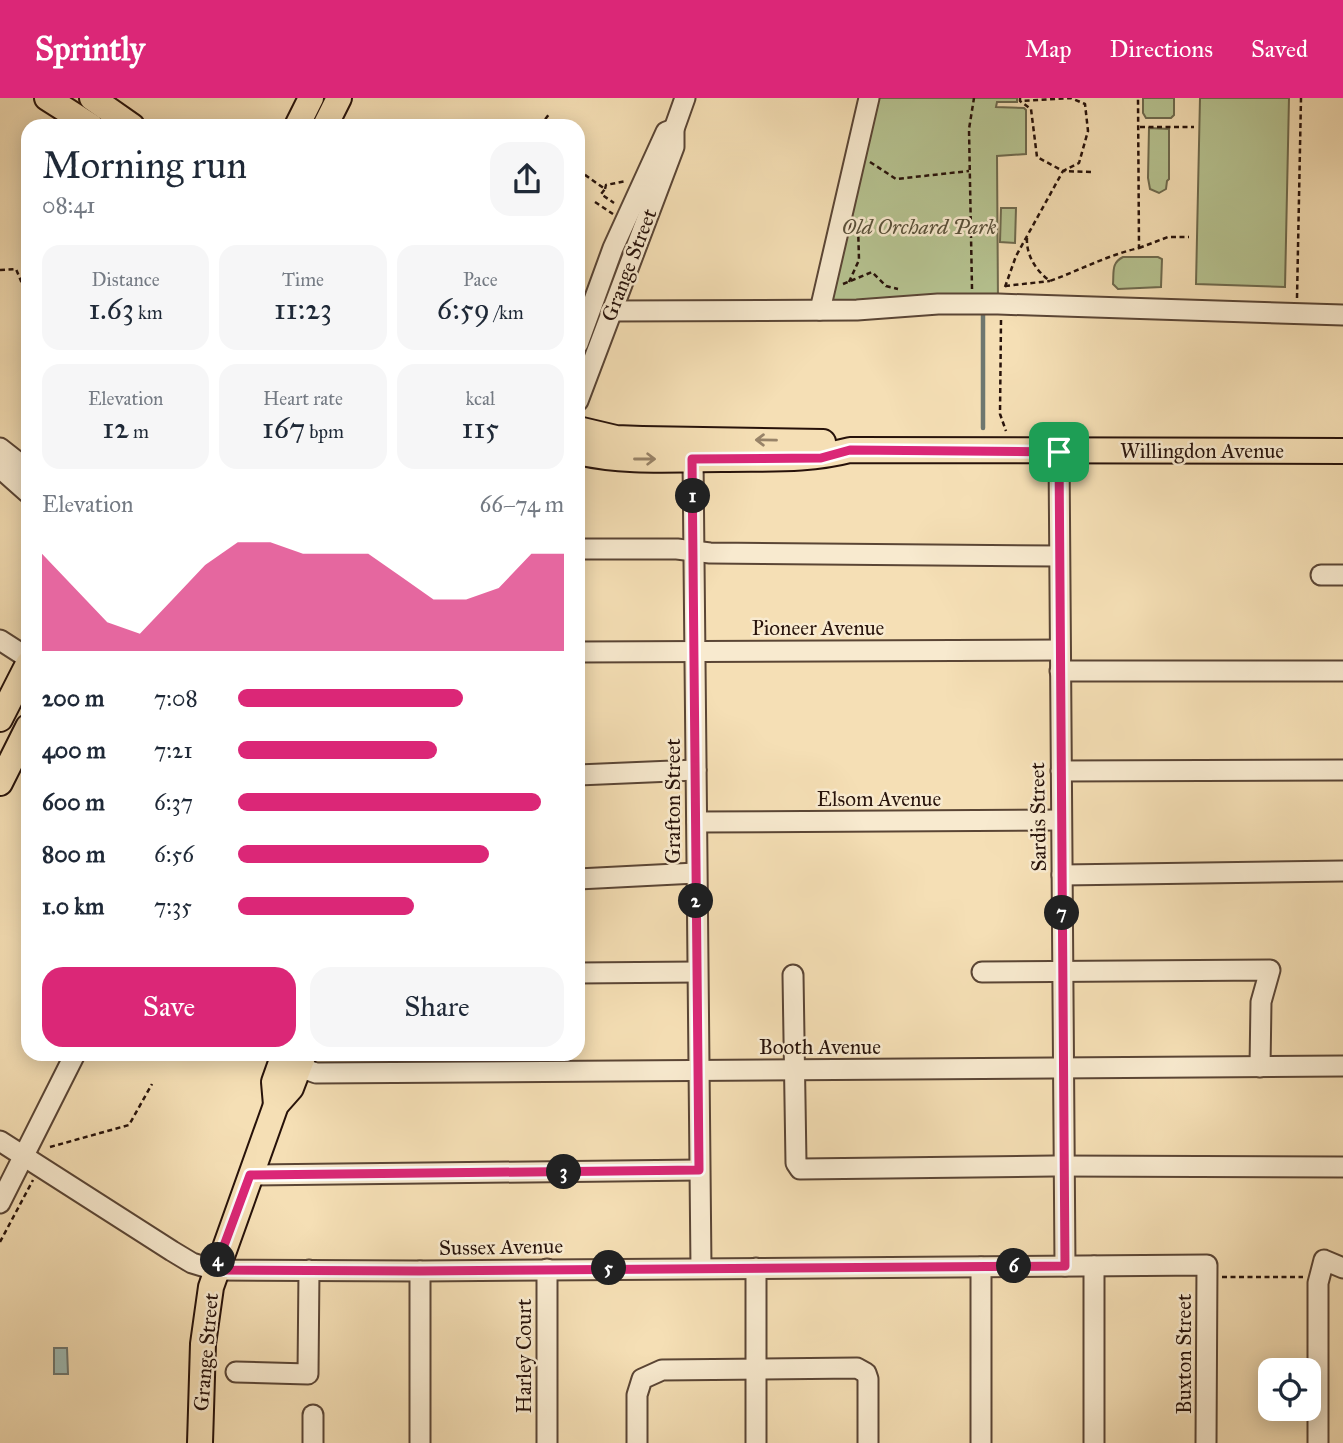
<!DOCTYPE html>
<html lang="en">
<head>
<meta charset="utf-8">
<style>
  :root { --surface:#fff; --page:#f6f6f7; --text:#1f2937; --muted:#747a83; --accent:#db2777 }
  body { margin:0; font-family:"IM FELL Great Primer",serif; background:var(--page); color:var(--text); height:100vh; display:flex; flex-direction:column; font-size:26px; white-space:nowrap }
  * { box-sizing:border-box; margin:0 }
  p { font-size:23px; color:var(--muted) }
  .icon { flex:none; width:38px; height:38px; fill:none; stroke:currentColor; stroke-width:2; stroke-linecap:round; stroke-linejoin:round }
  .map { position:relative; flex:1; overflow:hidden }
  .panel { position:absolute; left:21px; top:21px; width:564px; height:942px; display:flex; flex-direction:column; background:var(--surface); border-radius:21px; box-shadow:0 4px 18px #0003 }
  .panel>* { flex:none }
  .buttons { position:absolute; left:1258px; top:1260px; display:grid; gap:14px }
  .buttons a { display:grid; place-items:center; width:63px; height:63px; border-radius:14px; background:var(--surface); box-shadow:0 4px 18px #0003; font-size:35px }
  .pin { position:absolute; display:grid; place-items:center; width:60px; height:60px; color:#fff; margin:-30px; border-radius:14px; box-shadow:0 4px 10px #0006 }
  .km { position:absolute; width:35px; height:35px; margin:-18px; border-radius:50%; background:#222; color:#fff; font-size:19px; line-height:35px; text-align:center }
  .round { display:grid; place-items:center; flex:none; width:74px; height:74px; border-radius:21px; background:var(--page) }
  .head { display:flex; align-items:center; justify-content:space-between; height:119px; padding:0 21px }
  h1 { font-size:38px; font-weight:600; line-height:52px }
  .stats { display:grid; grid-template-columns:repeat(3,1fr); gap:10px; height:119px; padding:7px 21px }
  .stats div { display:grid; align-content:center; border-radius:18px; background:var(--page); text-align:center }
  .stats b { font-size:30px; font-weight:600 }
  .stats small { font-size:19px; font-weight:400 }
  .stats p { font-size:19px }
  .chart { height:196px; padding:14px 21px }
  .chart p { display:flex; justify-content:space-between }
  .chart svg { width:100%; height:126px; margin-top:7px; fill:var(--accent); opacity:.7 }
  .button { display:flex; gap:14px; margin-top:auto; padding:14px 21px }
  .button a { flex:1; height:80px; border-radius:21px; background:var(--accent); color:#fff; font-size:28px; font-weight:600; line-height:80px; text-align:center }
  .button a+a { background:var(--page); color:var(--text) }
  ul { padding:0 21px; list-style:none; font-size:23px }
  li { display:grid; grid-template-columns:112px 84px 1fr; align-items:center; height:52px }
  li i { height:18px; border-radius:9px; background:var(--accent) }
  header { display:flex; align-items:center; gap:42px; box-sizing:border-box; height:98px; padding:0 35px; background:var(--accent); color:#fff }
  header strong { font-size:33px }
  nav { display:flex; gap:38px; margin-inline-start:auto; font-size:24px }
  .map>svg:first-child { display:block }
  .green { fill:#b6c391; stroke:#6e6a4e; stroke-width:2 }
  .water { fill:#9dbbb4; stroke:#6e7770; stroke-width:2 }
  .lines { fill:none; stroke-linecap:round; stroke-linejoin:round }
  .stream { stroke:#6e7770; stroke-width:4.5 }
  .minor-casing { stroke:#5a4535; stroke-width:23 }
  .major-casing { stroke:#27120a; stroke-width:28 }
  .path { stroke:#27120a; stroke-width:2.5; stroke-dasharray:5 3.5; stroke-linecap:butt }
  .minor { stroke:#f8eacf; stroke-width:19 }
  .major { stroke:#f5dfb5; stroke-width:24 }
  .oneway { stroke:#988368 }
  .route-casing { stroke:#fff; stroke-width:14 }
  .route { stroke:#db2777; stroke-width:9 }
  .labels { text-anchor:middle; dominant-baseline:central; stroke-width:5; stroke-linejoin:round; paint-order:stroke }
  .park-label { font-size:21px; font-style:italic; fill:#595039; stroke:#f8eacf }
  .street-label { font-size:21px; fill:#27120a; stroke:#f8eacf }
</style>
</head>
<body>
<header>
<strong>Sprintly</strong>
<nav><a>Map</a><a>Directions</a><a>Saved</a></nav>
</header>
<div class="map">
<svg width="1343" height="1345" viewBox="0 0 1343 1345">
  <rect width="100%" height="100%" fill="#f5dfb5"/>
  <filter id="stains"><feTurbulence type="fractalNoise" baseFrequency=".00286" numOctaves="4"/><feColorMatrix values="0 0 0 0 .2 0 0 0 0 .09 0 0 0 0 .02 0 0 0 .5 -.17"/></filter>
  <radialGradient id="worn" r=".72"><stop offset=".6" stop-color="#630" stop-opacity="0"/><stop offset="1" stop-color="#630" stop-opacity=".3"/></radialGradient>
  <g class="green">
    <polygon points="869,0 1017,0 1017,4 997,4 996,9 1024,10 1026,12 1026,56 997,58 998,206 820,212"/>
    <polygon points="1143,0 1174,0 1174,17 1171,20 1146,20 1143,15"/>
    <polygon points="1200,0 1289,0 1285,189 1196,186"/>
    <polygon points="1149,30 1169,31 1169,81 1167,83 1166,91 1159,95 1150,91 1148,80"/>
    <polygon points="1001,110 1016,110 1015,145 1000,144"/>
    <path d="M1123,159H1158L1162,161L1161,189L1118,191L1113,186C1114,174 1111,165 1123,159Z"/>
  </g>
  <polygon class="water" points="54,1250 67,1250 68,1276 54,1276"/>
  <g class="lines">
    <polyline class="stream" points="983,330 983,217"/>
    <g class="minor-casing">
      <g id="minor">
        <polyline points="820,212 869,0"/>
        <polyline points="611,213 857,212 938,206 998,206 1343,217"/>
        <polyline points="578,246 613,150 666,34 674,31"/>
        <polyline points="578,303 674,49 674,31 685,0"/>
        <polyline points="0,350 28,372"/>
        <polyline points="1059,353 1065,1168"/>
        <polyline points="693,361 701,1170"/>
        <polyline points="0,370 28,395"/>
        <polyline points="578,451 677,451 710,455 1059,458"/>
        <polyline points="1321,477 1343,477"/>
        <polyline points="0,542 28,560"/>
        <polyline points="578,554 1059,552"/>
        <polyline points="1060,573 1343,573"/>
        <polyline points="1061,673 1343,672"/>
        <polyline points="578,677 696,672"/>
        <polyline points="697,724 1061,722"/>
        <polyline points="1062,777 1343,773"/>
        <polyline points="578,781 696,775"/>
        <polyline points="982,874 1270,872 1261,904 1260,969"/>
        <polyline points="578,875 697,874"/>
        <polyline points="793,877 796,1065 800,1071 1054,1068 1343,1069"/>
        <polyline points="299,969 316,975 1343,968"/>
        <polyline points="0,1043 172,1153 192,1165 215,1172 420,1173 1207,1167 1206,1345"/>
        <polyline points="250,1077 699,1072"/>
        <polyline points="0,1105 75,956"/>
        <polyline points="1094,1168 1094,1345"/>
        <polyline points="981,1169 981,1345"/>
        <polyline points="547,1171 547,1345"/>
        <polyline points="420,1173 420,1345"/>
        <polyline points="236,1274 308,1276 309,1172"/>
        <polyline points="313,1345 313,1317"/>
        <polyline points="637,1345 637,1297 642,1281 662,1272 857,1270 866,1275 868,1281 868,1345"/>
        <polyline points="756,1345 756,1170"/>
        <polyline points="1318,1345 1318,1185 1324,1162 1343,1170"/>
      </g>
    </g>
    <g class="major-casing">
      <g id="major">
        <polyline points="47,0 91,28"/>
        <polyline points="92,0 132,28"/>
        <polyline points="297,28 311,0"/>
        <polyline points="325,28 339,0"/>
        <polyline points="578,331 616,340 642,341 823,344"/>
        <path d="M578,354C625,365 674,361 722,361C766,360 808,363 850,352L1343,353"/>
        <polyline points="0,621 28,566"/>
        <polyline points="0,685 28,629"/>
        <polyline points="276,1007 274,984 284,956"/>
        <polyline points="200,1345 203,1246 211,1189 276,1007 291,990 304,956"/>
      </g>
    </g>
    <g class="path">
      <polyline points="1020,0 1020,3 1031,11 1037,59 1063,73 1079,65 1088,33 1085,6 1071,0 1020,3"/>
      <polyline points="540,28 550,15"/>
      <polyline points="1140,29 1194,29"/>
      <polyline points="870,64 896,81 969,73"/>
      <polyline points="578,72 605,91 601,96 614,105"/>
      <polyline points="605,91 606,87 626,83"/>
      <polyline points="595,104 613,116"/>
      <path d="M1027,140C1026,157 1036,173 1050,183C1080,172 1108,157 1139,150L1138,0"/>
      <polyline points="1139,150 1168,139 1189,139"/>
      <polyline points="0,172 16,171 21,183 28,190"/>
      <polyline points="849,184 859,162 858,126"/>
      <polyline points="843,186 872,174 886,188 898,191"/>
      <polyline points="1005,188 1050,183"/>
      <polyline points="1005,189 1016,158 1063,73 1092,74"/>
      <polyline points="972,191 969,31 974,0"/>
      <polyline points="1297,200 1301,0"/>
      <polyline points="1001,222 1000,316 1006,333"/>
      <polyline points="23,537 28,520"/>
      <polyline points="50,1049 129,1027 152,986"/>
      <polyline points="0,1144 33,1082"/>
      <polyline points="1222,1179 1303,1179"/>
    </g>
    <use href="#minor" class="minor"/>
    <use href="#major" class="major"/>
  </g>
  <defs><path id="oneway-shaft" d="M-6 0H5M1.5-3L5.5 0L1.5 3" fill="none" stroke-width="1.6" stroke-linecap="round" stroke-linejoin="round" transform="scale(1.75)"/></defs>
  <g class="oneway">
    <use href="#oneway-shaft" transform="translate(766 342) rotate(-179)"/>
    <use href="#oneway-shaft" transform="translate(645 361)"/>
  </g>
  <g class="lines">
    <g class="route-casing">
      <polygon id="route" points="850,352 1059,354 1065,1168 420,1173 215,1172 250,1077 699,1072 692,361 821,360"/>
    </g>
    <use href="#route" class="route"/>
  </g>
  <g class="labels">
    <g class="park-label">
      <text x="919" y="129">Old Orchard Park</text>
    </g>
    <g class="street-label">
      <text transform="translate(629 167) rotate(-69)">Grange Street</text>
      <text x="1202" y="353">Willingdon Avenue</text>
      <text x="818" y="530">Pioneer Avenue</text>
      <text x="879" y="701">Elsom Avenue</text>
      <text transform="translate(673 703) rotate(-90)">Grafton Street</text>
      <text transform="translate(1038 719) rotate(-91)">Sardis Street</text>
      <text x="820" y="949">Booth Avenue</text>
      <text transform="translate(501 1149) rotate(-1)">Sussex Avenue</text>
      <text transform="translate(206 1254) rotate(-85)">Grange Street</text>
      <text transform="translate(1184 1256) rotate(-90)">Buxton Street</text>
      <text transform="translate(524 1258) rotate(-90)">Harley Court</text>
    </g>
  </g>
  <rect width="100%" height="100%" filter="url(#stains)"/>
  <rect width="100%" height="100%" fill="url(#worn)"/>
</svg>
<div class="buttons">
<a><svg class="icon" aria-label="locate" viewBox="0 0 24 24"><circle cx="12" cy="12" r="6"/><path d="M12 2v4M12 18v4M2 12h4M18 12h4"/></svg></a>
</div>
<div class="pin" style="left:1059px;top:354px;background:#1e9e55"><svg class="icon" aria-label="arrive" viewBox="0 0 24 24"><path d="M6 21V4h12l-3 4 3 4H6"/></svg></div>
<b class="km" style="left:693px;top:398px">1</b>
<b class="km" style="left:696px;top:803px">2</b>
<b class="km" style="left:564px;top:1074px">3</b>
<b class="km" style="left:218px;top:1162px">4</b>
<b class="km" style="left:609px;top:1170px">5</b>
<b class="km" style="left:1014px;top:1168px">6</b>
<b class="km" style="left:1062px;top:815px">7</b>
<section class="panel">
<div class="head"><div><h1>Morning run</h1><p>08:41</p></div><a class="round"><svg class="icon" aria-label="share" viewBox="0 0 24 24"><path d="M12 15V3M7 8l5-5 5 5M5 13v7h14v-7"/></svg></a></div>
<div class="stats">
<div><p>Distance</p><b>1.63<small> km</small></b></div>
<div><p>Time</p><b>11:23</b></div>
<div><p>Pace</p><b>6:59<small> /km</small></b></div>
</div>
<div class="stats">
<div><p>Elevation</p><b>12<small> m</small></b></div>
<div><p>Heart rate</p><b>167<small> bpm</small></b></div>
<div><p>kcal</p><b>115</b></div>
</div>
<div class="chart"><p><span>Elevation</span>66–74 m</p>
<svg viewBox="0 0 160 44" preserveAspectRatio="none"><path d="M0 44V10L10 22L20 34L30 38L40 26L50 14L60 6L70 6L80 10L90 10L100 10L110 18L120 26L130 26L140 22L150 10L160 10V44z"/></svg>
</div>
<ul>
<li><b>200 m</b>7:08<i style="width:69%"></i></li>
<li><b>400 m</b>7:21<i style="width:61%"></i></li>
<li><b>600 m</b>6:37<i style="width:93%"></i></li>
<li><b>800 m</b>6:56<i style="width:77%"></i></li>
<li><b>1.0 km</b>7:35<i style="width:54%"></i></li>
</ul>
<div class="button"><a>Save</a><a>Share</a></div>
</section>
</div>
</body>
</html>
